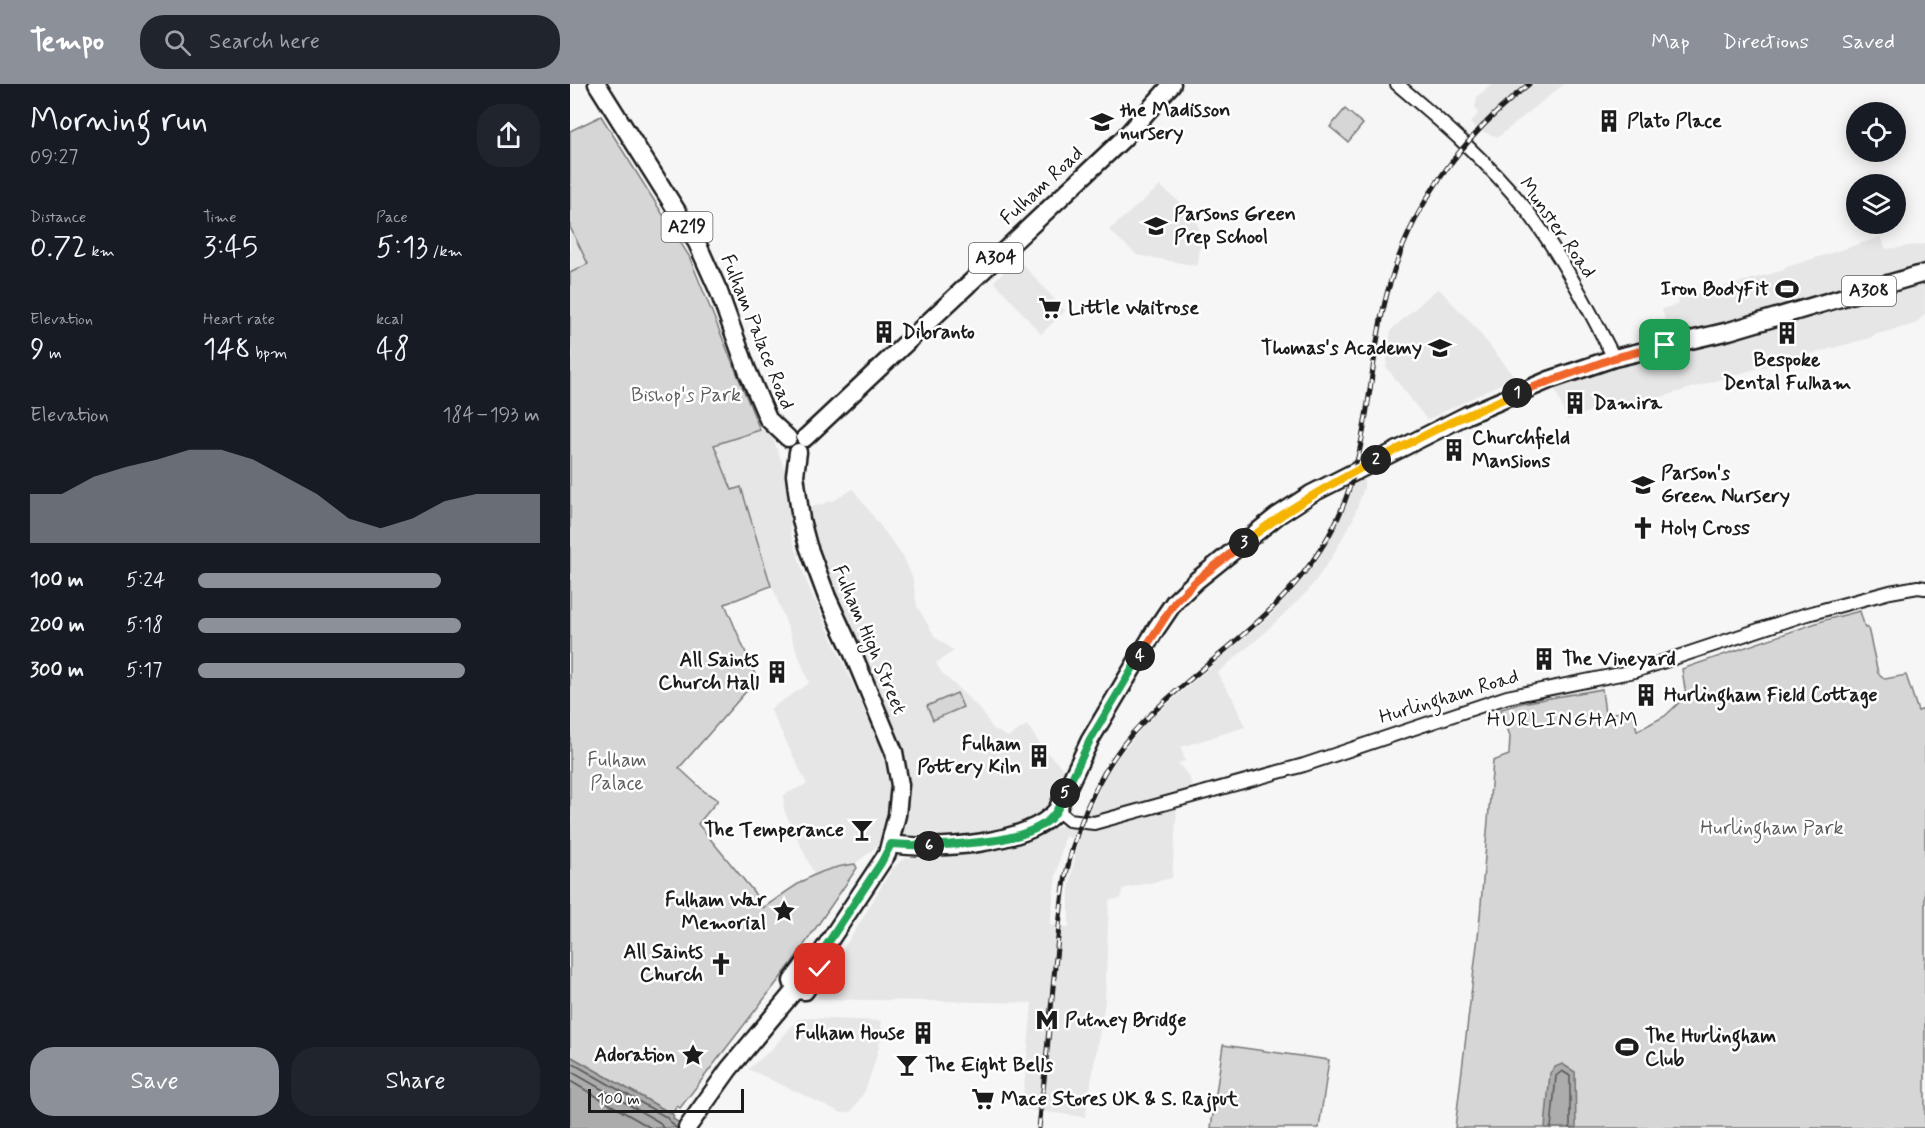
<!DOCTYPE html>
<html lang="en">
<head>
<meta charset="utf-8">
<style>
  :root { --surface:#171b24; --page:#20242c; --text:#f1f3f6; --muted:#9ea1a6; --accent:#8c9099 }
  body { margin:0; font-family:Mynerve,sans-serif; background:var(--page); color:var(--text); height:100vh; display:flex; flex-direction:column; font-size:22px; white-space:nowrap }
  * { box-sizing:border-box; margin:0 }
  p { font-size:20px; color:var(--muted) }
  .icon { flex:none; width:33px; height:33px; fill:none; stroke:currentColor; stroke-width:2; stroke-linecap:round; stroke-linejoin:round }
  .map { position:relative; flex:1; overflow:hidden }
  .drawer { display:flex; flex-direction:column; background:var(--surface); width:570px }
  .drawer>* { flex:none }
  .controls { position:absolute; left:1276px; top:18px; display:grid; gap:12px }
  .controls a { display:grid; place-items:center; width:60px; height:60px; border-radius:50%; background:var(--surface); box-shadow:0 3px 15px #0003; font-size:30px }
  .scale { position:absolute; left:18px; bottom:15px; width:156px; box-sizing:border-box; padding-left:6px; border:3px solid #1c1c1c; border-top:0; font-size:16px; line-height:21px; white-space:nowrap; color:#1c1c1c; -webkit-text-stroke:4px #fff; paint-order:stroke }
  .pin { position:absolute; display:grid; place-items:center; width:51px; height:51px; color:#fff; margin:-26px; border-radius:12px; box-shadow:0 3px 9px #0006 }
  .km { position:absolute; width:30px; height:30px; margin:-15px; border-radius:50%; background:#222; color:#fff; font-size:16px; line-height:30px; text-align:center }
  .round { display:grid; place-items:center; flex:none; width:63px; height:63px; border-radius:24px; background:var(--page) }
  .headline { display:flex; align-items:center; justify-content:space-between; height:102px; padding:0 30px }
  h1 { font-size:33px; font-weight:600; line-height:45px }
  .figures { display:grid; grid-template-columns:repeat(3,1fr); gap:9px; height:102px; padding:6px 30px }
  .figures div { display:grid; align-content:center }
  .figures b { font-size:30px; font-weight:600 }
  .figures small { font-size:16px; font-weight:400 }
  .figures p { font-size:16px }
  .chart { height:168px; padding:12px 30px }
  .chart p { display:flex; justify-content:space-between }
  .chart svg { width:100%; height:108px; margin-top:6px; fill:var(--accent); opacity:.7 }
  .action { display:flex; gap:12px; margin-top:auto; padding:12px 30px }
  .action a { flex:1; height:69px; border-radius:24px; background:var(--accent); color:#fff; font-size:24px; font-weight:600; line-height:69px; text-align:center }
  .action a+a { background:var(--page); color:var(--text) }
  ul { padding:0 30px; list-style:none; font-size:20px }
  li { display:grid; grid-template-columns:96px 72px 1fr; align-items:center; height:45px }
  li i { height:15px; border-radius:8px; background:var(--accent) }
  header { display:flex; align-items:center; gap:36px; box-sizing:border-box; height:84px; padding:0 30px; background:var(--accent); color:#fff }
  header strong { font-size:28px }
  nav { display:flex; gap:33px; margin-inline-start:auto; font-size:21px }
  .search { width:420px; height:54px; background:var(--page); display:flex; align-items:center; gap:15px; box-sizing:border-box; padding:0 21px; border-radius:24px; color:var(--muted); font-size:22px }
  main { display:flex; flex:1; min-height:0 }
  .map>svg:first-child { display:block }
  .built { fill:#e6e6e6; fill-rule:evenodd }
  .green { fill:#d6d6d6; stroke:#797979; stroke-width:1.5 }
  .water { fill:#acacac; stroke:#727272; stroke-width:1.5 }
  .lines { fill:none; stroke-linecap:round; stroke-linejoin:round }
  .shore { stroke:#565656; stroke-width:1.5 }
  .minor-casing { stroke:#1c1c1c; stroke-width:16 }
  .major-casing { stroke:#1c1c1c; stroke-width:21 }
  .minor { stroke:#fff; stroke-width:12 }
  .major { stroke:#fff; stroke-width:16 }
  .rail-casing { stroke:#1c1c1c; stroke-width:5 }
  .rail { stroke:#fff; stroke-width:3; stroke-dasharray:9; stroke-linecap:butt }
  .split-1-casing { stroke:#fff; stroke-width:12 }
  .split-2-casing { stroke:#fff; stroke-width:12 }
  .split-3-casing { stroke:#fff; stroke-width:12 }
  .split-4-casing { stroke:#fff; stroke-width:12 }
  .split-5-casing { stroke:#fff; stroke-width:12 }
  .split-6-casing { stroke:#fff; stroke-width:12 }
  .split-7-casing { stroke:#fff; stroke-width:12 }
  .split-1 { stroke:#f0652b; stroke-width:8 }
  .split-2 { stroke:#f5b400; stroke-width:8 }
  .split-3 { stroke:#f5b400; stroke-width:8 }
  .split-4 { stroke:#f0652b; stroke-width:8 }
  .split-5 { stroke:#22a559; stroke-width:8 }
  .split-6 { stroke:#22a559; stroke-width:8 }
  .split-7 { stroke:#22a559; stroke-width:8 }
  .labels { text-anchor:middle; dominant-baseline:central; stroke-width:5; stroke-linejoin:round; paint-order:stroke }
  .shield { fill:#fff; stroke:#606060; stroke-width:1.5 }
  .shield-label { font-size:18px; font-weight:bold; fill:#1c1c1c }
  .poi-label { font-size:20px; font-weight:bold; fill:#1c1c1c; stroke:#fff; text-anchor:start }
  .street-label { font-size:20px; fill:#1c1c1c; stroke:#fff }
  .park-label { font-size:20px; fill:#5d5d5d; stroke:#fff }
  .neighbourhood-label { font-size:21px; letter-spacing:1.5px; fill:#1c1c1c; stroke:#fff }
</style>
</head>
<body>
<header>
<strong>Tempo</strong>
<div class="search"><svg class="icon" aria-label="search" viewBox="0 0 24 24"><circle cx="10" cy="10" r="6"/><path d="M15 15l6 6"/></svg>Search here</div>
<nav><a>Map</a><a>Directions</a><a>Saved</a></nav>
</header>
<main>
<section class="drawer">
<div class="headline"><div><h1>Morning run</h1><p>09:27</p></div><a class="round"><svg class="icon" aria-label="share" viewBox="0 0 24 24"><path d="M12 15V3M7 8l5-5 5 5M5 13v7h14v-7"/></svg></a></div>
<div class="figures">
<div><p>Distance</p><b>0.72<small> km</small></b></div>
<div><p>Time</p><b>3:45</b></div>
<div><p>Pace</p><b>5:13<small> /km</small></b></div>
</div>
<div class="figures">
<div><p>Elevation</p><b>9<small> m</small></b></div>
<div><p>Heart rate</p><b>148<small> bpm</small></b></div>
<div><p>kcal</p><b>48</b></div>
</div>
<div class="chart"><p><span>Elevation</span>184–193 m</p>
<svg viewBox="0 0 160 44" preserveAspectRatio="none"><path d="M0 44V24L10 24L20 17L30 13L40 10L50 6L60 6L70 10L80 17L90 24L100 34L110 38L120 34L130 27L140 24L150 24L160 24V44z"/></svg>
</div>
<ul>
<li><b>100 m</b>5:24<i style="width:71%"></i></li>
<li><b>200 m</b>5:18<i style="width:77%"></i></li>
<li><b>300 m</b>5:17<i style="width:78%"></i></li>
</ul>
<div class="action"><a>Save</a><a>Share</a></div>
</section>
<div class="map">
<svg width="1355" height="1044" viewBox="0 0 1355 1044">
  <rect width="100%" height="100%" fill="#f6f6f6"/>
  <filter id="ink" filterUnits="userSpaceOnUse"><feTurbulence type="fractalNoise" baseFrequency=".0167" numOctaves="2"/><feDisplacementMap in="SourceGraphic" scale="12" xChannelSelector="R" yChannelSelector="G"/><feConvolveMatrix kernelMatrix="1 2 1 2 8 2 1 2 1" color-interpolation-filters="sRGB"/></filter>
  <g filter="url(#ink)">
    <g class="built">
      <polygon points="922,0 994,0 928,53 908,46 900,39 908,30 905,23 907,13"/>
      <polygon points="590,102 621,127 627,139 631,149 628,182 567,171 539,146"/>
      <polygon points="0,143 19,180 0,189"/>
      <polygon points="1311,153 1316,165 1355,160 1355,178 1348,183 1107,254 1099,251 1092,225 1109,220 1108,215 1215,186 1214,184"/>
      <polygon points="448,175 495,227 471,250 424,197"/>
      <polygon points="1355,197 1355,230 1345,240 1304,251 1300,254 1178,287 1038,329 1035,322 997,336 985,305 989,297"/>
      <polygon points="868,204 904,242 945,293 857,336 816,283 821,246"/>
      <polygon points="199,344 217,391 221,451 237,499 316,674 320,711 313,749 307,762 285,780 265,783 244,790 214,726 213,711 237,700 200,625 239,599 194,481 171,403 162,406 144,361"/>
      <path d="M794,393V404L783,435L762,473L738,507L691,552L647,589L662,613L675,643L611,663L615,677L608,679L620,694L625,719L607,724L602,794L552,805L551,815L539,816L535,918L515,1033L452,1025L462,919L247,915L246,906L288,842L321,786L333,775L460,752L497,740L512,744L534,695L550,671L576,639L702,530L727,503L750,473L785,399ZM495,752L508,756L499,805V844L480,841L486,792Z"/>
      <polygon points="283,405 334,474 343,495 347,522 365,553 384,567 366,579 372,589 411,626 422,644 438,653 457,641 474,666 495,686 478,723 461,738 420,752 369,755 338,754 333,749 335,719 251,481 236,425 265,416"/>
      <polygon points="238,934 311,937 312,949 306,974 295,1007 281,1028 272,1029 178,985 200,967 228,935"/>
    </g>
    <g class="green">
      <polygon points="775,25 793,40 778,58 760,43"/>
      <path d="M31,32L119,172L190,346L144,361L162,406L171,403L201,502L155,520L187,595L109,684L135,708L148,716L128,740L183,807L193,824C227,801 243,785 285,780L287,784L221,880L110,1024L107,1022L102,1030L0,972V189L18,180L0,143V47Z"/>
      <polygon points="1290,527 1295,544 1298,544 1308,589 1315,595 1336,591 1348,627 1355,625 1355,1044 885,1044 909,844 923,677 939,671 940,652 931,625 952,619 1032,605 1035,630 1060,627 1064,632 1067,647 1095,632 1116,612 1112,585 1255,536"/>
      <polygon points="387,609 393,623 363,636 357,622"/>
      <polygon points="653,961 759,976 749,1044 641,1044"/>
    </g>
    <g class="water">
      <polygon points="0,972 102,1030 104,1032 103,1035 118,1044 0,1044"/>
      <polygon points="992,980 1005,988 1006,1044 975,1044 980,989 985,983"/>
    </g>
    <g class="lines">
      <g class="shore">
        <polyline points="0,978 96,1033 106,1044"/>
        <polyline points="0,987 89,1038 93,1044"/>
        <polyline points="0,997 81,1044"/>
        <polyline points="981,1044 986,992 992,987 1000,992 1000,1044"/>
      </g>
      <g class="minor-casing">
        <g id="minor">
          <path d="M827,0C872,38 918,78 955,124C990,169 1018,223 1044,274"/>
          <polyline points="487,726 499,736 524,739 734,681 937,613 1065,587 1234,531 1320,508 1348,503 1355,504"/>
        </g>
      </g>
      <g class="major-casing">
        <g id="major">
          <polyline points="27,0 127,159 149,208 177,286 198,335 218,354"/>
          <polyline points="235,354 553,55 602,0"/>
          <path d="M321,760C362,767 460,761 487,726L520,656L586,545L605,517L627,496L707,432L741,410L897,331L979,296L1044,274L1159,247L1355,189"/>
          <polyline points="225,906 222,897 236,878 246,877 317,770 327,731 330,701 324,668 281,565 257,513 238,462 231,436 225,391 228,368"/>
          <polyline points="225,906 235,907 250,885 246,877"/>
          <polyline points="117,1044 159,985 225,906"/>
        </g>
      </g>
      <use href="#minor" class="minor"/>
      <use href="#major" class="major"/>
      <g class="rail-casing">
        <path id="rail" d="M469,1044C475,990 480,936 485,882C489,850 490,817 497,786C509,732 534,677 573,638C641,570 720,529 765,440C793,383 797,320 807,258C823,150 874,68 959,0"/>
      </g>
      <use href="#rail" class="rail"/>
    </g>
  </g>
  <g class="lines" filter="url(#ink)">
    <g class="split-1-casing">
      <polyline id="split-1" points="947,309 1044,274 1095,261"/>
    </g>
    <g class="split-2-casing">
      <polyline id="split-2" points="806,376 879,339 947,309"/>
    </g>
    <g class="split-3-casing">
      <path id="split-3" d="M674,459C719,423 756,403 806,376"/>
    </g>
    <g class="split-4-casing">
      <polyline id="split-4" points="570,572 605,518 627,496 674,459"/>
    </g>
    <g class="split-5-casing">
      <polyline id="split-5" points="495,709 520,656 570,572"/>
    </g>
    <g class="split-6-casing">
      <path id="split-6" d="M359,762C394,759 454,760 481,734C488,727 491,718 495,709"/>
    </g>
    <g class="split-7-casing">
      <polyline id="split-7" points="250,885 246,877 311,779 321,760 359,762"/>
    </g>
    <use href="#split-1" class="split-1"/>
    <use href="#split-2" class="split-2"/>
    <use href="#split-3" class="split-3"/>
    <use href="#split-4" class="split-4"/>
    <use href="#split-5" class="split-5"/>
    <use href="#split-6" class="split-6"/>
    <use href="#split-7" class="split-7"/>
  </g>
  <defs>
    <g id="building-bare" transform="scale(1.8)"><path d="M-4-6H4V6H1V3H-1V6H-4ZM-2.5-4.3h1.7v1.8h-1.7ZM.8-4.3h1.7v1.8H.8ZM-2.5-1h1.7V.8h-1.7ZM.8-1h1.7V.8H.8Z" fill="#1c1c1c" stroke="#fff" stroke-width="2.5" paint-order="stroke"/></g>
    <g id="school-bare" transform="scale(1.8)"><path d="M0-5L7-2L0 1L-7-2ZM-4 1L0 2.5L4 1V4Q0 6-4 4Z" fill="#1c1c1c" stroke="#fff" stroke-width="2.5" paint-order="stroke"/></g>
    <g id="stadium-bare" transform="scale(1.8)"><path d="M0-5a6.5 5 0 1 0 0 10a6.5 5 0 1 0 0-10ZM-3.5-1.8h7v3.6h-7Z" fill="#1c1c1c" stroke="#fff" stroke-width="2.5" paint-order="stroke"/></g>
    <g id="supermarket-bare" transform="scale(1.8)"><path d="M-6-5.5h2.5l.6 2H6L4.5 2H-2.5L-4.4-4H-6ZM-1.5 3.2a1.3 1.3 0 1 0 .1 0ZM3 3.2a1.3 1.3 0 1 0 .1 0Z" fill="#1c1c1c" stroke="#fff" stroke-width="2.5" paint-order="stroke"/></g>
    <g id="church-bare" transform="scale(1.8)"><path d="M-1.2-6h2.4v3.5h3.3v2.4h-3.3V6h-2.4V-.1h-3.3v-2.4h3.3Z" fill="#1c1c1c" stroke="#fff" stroke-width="2.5" paint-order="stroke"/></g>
    <g id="bar-bare" transform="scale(1.8)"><path d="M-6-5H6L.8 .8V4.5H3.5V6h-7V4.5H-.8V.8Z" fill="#1c1c1c" stroke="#fff" stroke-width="2.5" paint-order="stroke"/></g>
    <g id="sight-bare" transform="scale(1.8)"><path d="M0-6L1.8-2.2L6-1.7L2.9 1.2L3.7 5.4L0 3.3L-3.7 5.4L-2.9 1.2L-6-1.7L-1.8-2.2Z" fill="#1c1c1c" stroke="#fff" stroke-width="2.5" paint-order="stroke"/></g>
    <g id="metro-bare" transform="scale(1.8)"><path d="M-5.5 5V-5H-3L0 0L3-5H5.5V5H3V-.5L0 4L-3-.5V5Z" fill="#1c1c1c" stroke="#fff" stroke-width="2.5" paint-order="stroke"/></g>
  </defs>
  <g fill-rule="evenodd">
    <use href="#building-bare" x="1039" y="37"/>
    <use href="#school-bare" x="532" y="38"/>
    <use href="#school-bare" x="586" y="142"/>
    <use href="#stadium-bare" x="1217" y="205"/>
    <use href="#supermarket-bare" x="480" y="224"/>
    <use href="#building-bare" x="314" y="248"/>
    <use href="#building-bare" x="1217" y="249"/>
    <use href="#school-bare" x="870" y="264"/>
    <use href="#building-bare" x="1005" y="319"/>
    <use href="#building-bare" x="884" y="366"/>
    <use href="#school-bare" x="1073" y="401"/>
    <use href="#church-bare" x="1073" y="444"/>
    <use href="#building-bare" x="974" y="575"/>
    <use href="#building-bare" x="207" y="588"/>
    <use href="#building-bare" x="1076" y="611"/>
    <use href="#building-bare" x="469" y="672"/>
    <use href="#bar-bare" x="292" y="746"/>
    <use href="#sight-bare" x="214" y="827"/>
    <use href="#church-bare" x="151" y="880"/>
    <use href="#metro-bare" x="477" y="936"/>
    <use href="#building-bare" x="353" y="949"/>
    <use href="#stadium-bare" x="1057" y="963"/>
    <use href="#sight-bare" x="123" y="971"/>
    <use href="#bar-bare" x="337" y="981"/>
    <use href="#supermarket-bare" x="413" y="1015"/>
  </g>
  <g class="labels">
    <g class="shield">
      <rect x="91.5" y="128" width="51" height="30" rx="4.5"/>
      <rect x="399" y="159" width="54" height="30" rx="4.5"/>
      <rect x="1272" y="192" width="54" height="30" rx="4.5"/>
    </g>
    <g class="shield-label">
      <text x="117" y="143">A219</text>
      <text x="426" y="174">A304</text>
      <text x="1299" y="207">A308</text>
    </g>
    <g class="poi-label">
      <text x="550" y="26">the Madisson<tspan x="550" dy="23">nursery</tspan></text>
      <text x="1057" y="37">Plato Place</text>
      <text x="604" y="130">Parsons Green<tspan x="604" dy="23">Prep School</tspan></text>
      <text x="1199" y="205" text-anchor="end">Iron BodyFit</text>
      <text x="498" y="224">Little Waitrose</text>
      <text x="332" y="248">Dibranto</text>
      <text x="852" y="264" text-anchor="end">Thomas's Academy</text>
      <text x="1217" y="276" text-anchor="middle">Bespoke<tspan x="1217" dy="23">Dental Fulham</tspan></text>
      <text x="1023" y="319">Damira</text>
      <text x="902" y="354">Churchfield<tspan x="902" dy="23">Mansions</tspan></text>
      <text x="1091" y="389">Parson's<tspan x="1091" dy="23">Green Nursery</tspan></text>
      <text x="1091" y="444">Holy Cross</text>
      <text x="992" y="575">The Vineyard</text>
      <text x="189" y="576" text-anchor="end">All Saints<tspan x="189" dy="23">Church Hall</tspan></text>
      <text x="1094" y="611">Hurlingham Field Cottage</text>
      <text x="451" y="660" text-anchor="end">Fulham<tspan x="451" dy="23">Pottery Kiln</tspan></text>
      <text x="274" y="746" text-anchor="end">The Temperance</text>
      <text x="196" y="816" text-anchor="end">Fulham War<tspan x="196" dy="23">Memorial</tspan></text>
      <text x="133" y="868" text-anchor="end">All Saints<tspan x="133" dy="23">Church</tspan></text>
      <text x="495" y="936">Putney Bridge</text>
      <text x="335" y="949" text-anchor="end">Fulham House</text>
      <text x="1075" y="952">The Hurlingham<tspan x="1075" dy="23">Club</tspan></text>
      <text x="105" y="971" text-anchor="end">Adoration</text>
      <text x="355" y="981">The Eight Bells</text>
      <text x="431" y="1015">Mace Stores UK &amp; S. Rajput</text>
    </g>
    <g class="street-label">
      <text transform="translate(472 102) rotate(-43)">Fulham Road</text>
      <text transform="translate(987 144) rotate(55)">Munster Road</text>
      <text transform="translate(187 248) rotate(68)">Fulham Palace Road</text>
      <text transform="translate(299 556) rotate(67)">Fulham High Street</text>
      <text transform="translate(879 613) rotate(-17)">Hurlingham Road</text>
    </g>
    <g class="park-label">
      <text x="116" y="311">Bishop's Park</text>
      <text x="47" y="676">Fulham<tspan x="47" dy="23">Palace</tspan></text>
      <text x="1202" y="744">Hurlingham Park</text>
    </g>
    <g class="neighbourhood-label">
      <text x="993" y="636">HURLINGHAM</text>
    </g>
  </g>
</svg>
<div class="controls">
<a><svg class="icon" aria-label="locate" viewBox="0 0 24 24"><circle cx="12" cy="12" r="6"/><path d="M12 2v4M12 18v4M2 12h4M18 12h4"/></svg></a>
<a><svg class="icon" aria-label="layers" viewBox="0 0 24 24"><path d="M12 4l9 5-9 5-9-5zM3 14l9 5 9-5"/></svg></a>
</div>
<div class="scale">100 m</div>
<div class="pin" style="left:1095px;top:261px;background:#1e9e55"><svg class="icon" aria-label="arrive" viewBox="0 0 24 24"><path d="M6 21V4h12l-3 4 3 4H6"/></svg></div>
<div class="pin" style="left:250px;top:885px;background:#d93025"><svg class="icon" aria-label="check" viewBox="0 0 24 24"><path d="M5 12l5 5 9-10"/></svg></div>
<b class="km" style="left:947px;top:309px">1</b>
<b class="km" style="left:806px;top:376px">2</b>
<b class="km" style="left:674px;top:459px">3</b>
<b class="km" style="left:570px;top:572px">4</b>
<b class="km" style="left:495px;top:709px">5</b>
<b class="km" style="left:359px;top:762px">6</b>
</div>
</main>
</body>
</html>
